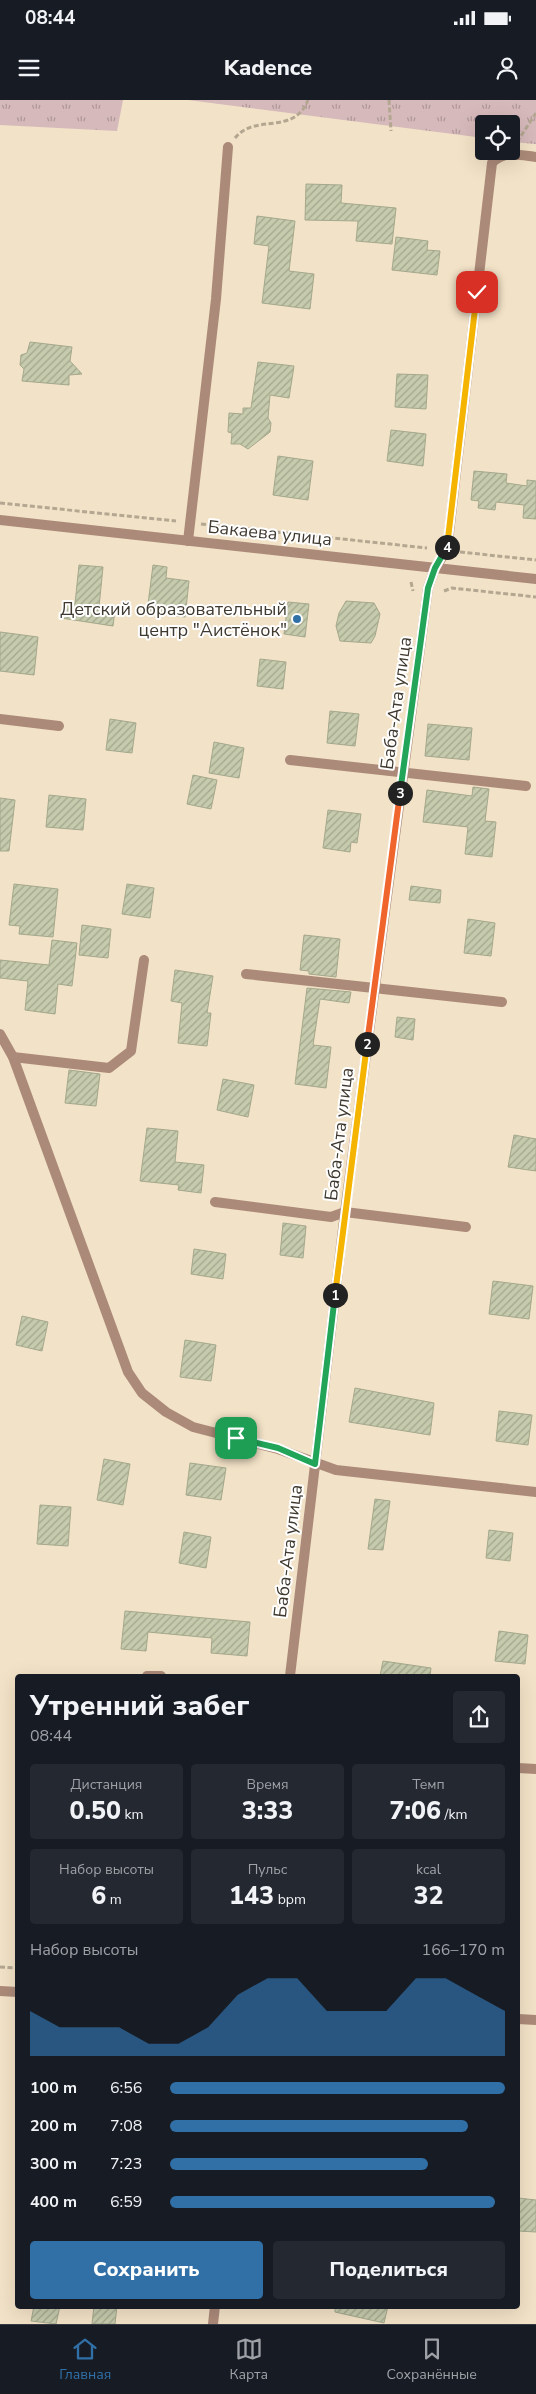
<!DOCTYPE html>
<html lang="ru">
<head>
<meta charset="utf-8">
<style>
  :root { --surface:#171b24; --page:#242831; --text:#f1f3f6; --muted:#9ea1a6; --line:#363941; --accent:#3170a7 }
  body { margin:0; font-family:"Nunito Sans",sans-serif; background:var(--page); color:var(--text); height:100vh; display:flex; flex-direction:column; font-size:19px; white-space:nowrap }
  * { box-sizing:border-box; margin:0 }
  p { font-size:16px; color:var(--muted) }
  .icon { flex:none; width:28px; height:28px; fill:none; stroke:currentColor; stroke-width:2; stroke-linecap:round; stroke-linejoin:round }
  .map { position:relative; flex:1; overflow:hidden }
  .drawer { position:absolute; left:15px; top:1574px; width:505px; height:635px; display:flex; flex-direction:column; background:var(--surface); border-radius:5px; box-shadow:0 5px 20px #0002 }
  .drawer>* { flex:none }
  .controls { position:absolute; left:475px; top:15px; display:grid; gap:10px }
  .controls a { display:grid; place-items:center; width:45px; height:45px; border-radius:5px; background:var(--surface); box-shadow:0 5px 20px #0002; font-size:25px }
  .pin { position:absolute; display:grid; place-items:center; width:42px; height:42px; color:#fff; margin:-21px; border-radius:10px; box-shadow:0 2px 8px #0006 }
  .km { position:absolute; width:25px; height:25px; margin:-12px; border-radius:50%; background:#222; color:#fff; font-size:14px; line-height:25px; text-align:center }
  .round { display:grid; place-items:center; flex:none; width:52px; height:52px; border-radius:5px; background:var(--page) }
  .headline { display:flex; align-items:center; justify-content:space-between; height:85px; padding:0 15px }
  h1 { font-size:28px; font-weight:800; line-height:38px }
  .metrics { display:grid; grid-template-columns:repeat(3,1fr); gap:8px; height:85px; padding:5px 15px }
  .metrics div { display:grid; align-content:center; border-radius:5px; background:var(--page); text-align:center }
  .metrics b { font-size:25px; font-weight:800 }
  .metrics small { font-size:14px; font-weight:400 }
  .metrics p { font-size:14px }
  .chart { height:140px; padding:10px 15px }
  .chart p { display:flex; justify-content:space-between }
  .chart svg { width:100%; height:90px; margin-top:5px; fill:var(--accent); opacity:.7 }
  .primary-button { display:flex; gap:10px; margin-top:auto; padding:10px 15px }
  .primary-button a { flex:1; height:58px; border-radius:5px; background:var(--accent); color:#fff; font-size:20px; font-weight:800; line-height:58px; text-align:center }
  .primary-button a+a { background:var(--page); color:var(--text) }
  ul { padding:0 15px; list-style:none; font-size:16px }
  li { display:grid; grid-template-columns:80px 60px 1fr; align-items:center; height:38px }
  li i { height:12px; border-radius:6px; background:var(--accent) }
  .status { display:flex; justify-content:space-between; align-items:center; height:35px; padding:0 25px; background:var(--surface); direction:ltr }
  .status svg { height:14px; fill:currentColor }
  header { display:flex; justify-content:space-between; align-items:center; height:65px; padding:0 15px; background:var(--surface); font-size:22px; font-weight:800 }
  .tab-bar { display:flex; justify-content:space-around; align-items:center; height:70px; border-top:1px solid var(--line); background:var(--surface); font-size:14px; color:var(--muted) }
  .tab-bar a { display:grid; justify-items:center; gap:2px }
  .tab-bar .selected { color:var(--accent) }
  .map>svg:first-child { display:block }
  .grass { fill:url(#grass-tufts) }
  .building { fill:url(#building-hatch); stroke:#a4a88c }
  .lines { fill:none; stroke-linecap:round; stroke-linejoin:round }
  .path { stroke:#b4a792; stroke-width:3; stroke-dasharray:5 2.5; stroke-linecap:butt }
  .minor { stroke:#ac8a79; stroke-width:10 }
  .tertiary { stroke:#ac8a79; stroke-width:10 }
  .split-1-casing { stroke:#fff; stroke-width:10 }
  .split-2-casing { stroke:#fff; stroke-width:10 }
  .split-3-casing { stroke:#fff; stroke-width:10 }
  .split-4-casing { stroke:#fff; stroke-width:10 }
  .split-5-casing { stroke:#fff; stroke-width:10 }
  .split-1 { stroke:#22a559; stroke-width:6 }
  .split-2 { stroke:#f5b400; stroke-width:6 }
  .split-3 { stroke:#f0652b; stroke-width:6 }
  .split-4 { stroke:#22a559; stroke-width:6 }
  .split-5 { stroke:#f5b400; stroke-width:6 }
  .poi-dot { fill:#3170a7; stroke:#fff; stroke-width:2 }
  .labels { text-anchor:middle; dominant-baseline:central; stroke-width:4; stroke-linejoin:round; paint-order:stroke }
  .street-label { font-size:18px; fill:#40392f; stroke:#fff }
  .poi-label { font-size:18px; fill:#40392f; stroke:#fff; text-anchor:end }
</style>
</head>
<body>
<div class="status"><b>08:44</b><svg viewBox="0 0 49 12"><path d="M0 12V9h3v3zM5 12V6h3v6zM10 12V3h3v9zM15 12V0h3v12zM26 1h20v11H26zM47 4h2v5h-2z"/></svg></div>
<header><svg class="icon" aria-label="menu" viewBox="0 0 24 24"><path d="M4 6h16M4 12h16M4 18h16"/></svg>Kadence<svg class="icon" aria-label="person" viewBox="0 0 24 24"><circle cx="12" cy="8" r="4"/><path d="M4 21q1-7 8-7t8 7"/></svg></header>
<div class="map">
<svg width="536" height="2224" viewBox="0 0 536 2224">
  <defs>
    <pattern id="grass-tufts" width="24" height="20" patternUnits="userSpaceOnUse" patternTransform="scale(1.25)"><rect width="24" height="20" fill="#d6b9bb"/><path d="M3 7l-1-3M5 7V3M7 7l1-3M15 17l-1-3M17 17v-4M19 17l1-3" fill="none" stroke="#af9798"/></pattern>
    <pattern id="building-hatch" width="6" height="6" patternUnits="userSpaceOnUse" patternTransform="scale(1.25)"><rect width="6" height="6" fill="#c6cbad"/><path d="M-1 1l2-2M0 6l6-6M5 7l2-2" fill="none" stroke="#a2a68d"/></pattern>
  </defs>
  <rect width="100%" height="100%" fill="#f2e2c7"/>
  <g class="grass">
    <polygon points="0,0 123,0 117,31 0,25"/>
    <polygon points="188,0 536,0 536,44 511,42 511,24 484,24 484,38"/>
  </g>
  <g class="building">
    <polygon points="306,84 342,85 341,103 396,108 392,144 356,141 358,121 305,120"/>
    <polygon points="257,116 295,121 289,171 314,174 310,209 262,203 269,146 254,144"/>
    <polygon points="396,137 428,141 427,150 440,151 437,175 392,170"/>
    <polygon points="30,242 72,247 70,261 82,274 69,275 69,285 22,281 24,269 20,265 21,255 27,253"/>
    <polygon points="258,262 294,266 289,298 270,295 268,318 271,323 270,332 248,349 240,344 231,344 232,333 228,332 229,313 243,314 243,308 251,308"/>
    <polygon points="397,274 428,275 426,309 395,307"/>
    <polygon points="391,330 426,334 423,366 387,361"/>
    <polygon points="278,356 313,361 308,400 273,395"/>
    <polygon points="474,371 507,374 506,383 527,386 527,380 536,381 536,419 523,418 524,405 496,402 495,410 478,408 479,401 471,400"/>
    <polygon points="79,465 103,467 99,507 115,510 113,526 61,518 63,502 75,504"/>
    <polygon points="153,465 167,467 166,478 189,481 185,517 147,512"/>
    <polygon points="346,501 374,503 380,514 375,536 371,543 340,541 336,526 339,513"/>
    <polygon points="288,502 309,504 305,537 284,534"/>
    <polygon points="0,532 38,537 34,575 0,571"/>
    <polygon points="260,559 286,562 283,589 257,586"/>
    <polygon points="330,611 359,614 355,646 327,643"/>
    <polygon points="110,619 136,623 132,653 106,650"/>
    <polygon points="428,624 472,628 469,660 425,656"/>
    <polygon points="214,642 244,648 239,678 209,673"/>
    <polygon points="193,675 217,680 211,709 187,704"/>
    <polygon points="473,687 489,689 485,721 496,722 492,757 465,754 468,727 423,722 427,690 472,696"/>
    <polygon points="49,695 86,699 83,730 46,727"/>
    <polygon points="0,698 15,700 9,751 0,751"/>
    <polygon points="328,710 361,714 357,743 351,742 350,752 323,748"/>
    <polygon points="14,784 58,789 53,837 19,834 20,826 9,825"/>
    <polygon points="127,784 154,788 150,818 122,814"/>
    <polygon points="411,786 441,790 440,803 409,800"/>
    <polygon points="468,819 495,823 491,856 464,853"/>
    <polygon points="82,825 111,829 108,858 79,855"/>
    <polygon points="304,835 340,839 336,877 309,874 309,871 300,870"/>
    <polygon points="52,840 77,843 72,886 58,884 55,914 25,910 28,881 0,878 0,860 49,865"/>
    <polygon points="175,870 213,876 207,913 211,913 207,946 178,943 182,903 171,901"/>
    <polygon points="307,888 351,892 349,903 320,899 313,945 331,947 326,988 295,984"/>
    <polygon points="397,917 415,919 413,940 395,937"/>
    <polygon points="69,970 100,974 96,1006 65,1003"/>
    <polygon points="223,979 254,985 248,1017 217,1010"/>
    <polygon points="147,1028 178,1031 175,1062 204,1065 201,1093 178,1090 179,1085 140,1081"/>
    <polygon points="514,1035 536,1039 536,1071 508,1067"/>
    <polygon points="283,1123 306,1126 303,1158 280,1155"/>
    <polygon points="194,1149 226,1154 223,1179 191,1174"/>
    <polygon points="493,1181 533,1186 529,1219 489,1214"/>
    <polygon points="22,1216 48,1222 42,1251 16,1245"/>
    <polygon points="185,1240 216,1245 211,1281 180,1277"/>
    <polygon points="355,1288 434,1303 430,1335 349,1322"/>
    <polygon points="499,1311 532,1315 528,1345 496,1341"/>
    <polygon points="104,1359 130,1364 123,1405 97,1400"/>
    <polygon points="190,1363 226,1368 221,1400 186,1395"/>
    <polygon points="375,1399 390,1401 383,1450 368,1449"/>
    <polygon points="40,1405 71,1407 68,1446 37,1444"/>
    <polygon points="489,1430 513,1433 510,1461 486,1458"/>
    <polygon points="184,1432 211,1437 206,1468 179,1463"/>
    <polygon points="125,1511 250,1522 247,1556 211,1553 212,1538 148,1532 146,1551 121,1549"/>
    <polygon points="499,1531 528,1535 525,1564 495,1561"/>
    <polygon points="383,1561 431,1568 430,1576 380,1576"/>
    <polygon points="518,2098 536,2100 536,2132 518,2131"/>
    <polygon points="34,2206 60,2206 56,2224 31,2221"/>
    <polygon points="94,2206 117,2206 115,2224 92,2224"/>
    <polygon points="335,2206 388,2206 384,2223 335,2212"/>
  </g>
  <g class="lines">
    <g class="path">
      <polyline points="389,0 391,31"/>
      <path d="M235,38C255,13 294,36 308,0"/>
      <polyline points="517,42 536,13"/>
      <polyline points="0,403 176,421"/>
      <polyline points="201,424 427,448"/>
      <polyline points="460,452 536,460"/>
      <polyline points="411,482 413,491"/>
      <polyline points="444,491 452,488 536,497"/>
      <polyline points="0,1867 18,1868"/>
    </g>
    <g class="minor">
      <polyline points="0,420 536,479"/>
      <polyline points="188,441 216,199 228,47"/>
      <polyline points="0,619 59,626"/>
      <polyline points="290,660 526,686"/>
      <polyline points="246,874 502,902"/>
      <polyline points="0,934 13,957 128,1272 142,1293 166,1312 193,1327 278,1349 336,1370 536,1392"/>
      <polyline points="13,957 109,968 131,951 144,860"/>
      <polyline points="215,1102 331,1117 345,1112 466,1127"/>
      <polyline points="147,1576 161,1576"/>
      <path d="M290,1576L345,1112L428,488L435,468L447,450L492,63C504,50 520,55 536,57"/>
      <polyline points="518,1668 536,1669"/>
      <polyline points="213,2224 215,2206"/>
    </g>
    <g class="tertiary">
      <polyline points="0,1891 18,1892"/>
      <polyline points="518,1919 536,1920"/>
    </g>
  </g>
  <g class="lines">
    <g class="split-1-casing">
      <polyline id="split-1" points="236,1338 278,1348 315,1364 335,1195"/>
    </g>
    <g class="split-2-casing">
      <polyline id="split-2" points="335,1195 367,944"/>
    </g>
    <g class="split-3-casing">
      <polyline id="split-3" points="367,944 400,693"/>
    </g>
    <g class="split-4-casing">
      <polyline id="split-4" points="400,693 428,488 435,468 447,447"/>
    </g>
    <g class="split-5-casing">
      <polyline id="split-5" points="447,447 477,192"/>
    </g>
    <use href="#split-1" class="split-1"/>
    <use href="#split-2" class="split-2"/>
    <use href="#split-3" class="split-3"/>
    <use href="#split-4" class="split-4"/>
    <use href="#split-5" class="split-5"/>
  </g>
  <circle class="poi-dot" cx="297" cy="519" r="5"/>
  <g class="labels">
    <g class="street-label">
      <text transform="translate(270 433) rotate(6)">Бакаева улица</text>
      <text transform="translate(396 603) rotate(-82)">Баба-Ата улица</text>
      <text transform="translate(339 1034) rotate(-83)">Баба-Ата улица</text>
      <text transform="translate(288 1451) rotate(-83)">Баба-Ата улица</text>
    </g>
    <g class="poi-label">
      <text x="287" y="509">Детский образовательный<tspan x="287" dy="21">центр "Аистёнок"</tspan></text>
    </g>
  </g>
</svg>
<div class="controls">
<a><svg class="icon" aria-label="locate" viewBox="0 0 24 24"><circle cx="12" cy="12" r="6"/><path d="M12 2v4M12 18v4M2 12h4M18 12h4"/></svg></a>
</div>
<div class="pin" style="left:236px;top:1338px;background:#1e9e55"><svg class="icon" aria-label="arrive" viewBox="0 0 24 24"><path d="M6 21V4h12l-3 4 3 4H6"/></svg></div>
<div class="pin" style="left:477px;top:192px;background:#d93025"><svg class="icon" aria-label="check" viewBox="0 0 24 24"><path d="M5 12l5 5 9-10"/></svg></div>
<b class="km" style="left:335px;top:1195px">1</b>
<b class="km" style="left:367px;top:944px">2</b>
<b class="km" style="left:400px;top:693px">3</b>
<b class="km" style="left:447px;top:447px">4</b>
<section class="drawer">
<div class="headline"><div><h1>Утренний забег</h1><p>08:44</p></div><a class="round"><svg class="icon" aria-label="share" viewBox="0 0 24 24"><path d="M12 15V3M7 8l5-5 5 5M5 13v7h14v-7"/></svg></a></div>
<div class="metrics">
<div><p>Дистанция</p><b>0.50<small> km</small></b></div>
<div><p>Время</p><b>3:33</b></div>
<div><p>Темп</p><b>7:06<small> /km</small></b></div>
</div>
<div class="metrics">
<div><p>Набор высоты</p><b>6<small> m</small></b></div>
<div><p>Пульс</p><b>143<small> bpm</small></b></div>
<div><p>kcal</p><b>32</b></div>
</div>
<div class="chart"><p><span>Набор высоты</span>166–170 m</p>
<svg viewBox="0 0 160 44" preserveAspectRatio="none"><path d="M0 44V22L10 30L20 30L30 30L40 38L50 38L60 30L70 14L80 6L90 6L100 22L110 22L120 22L130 6L140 6L150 14L160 22V44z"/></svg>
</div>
<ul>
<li><b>100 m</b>6:56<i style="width:100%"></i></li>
<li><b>200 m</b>7:08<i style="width:89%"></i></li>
<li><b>300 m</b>7:23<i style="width:77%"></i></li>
<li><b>400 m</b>6:59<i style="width:97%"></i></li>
</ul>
<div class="primary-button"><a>Сохранить</a><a>Поделиться</a></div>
</section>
</div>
<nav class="tab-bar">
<a class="selected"><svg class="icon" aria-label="home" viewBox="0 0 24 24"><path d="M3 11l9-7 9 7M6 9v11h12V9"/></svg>Главная</a>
<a><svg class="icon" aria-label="map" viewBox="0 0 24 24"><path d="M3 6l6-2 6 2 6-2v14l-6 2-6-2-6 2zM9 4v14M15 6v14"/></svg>Карта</a>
<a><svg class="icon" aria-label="saved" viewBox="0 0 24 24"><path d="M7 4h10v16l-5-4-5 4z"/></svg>Сохранённые</a>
</nav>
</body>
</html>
